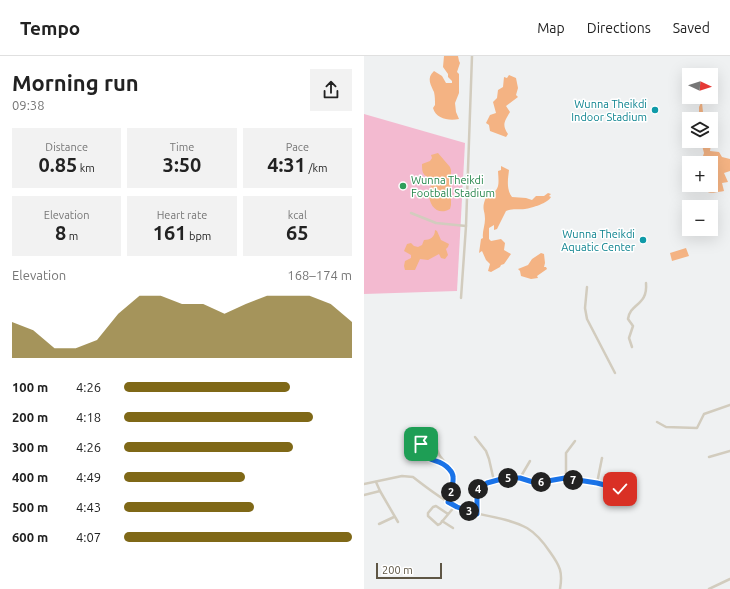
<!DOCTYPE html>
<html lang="en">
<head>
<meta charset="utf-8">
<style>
  :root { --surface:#fff; --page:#f2f2f2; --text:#222; --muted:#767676; --line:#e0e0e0; --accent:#7f6817 }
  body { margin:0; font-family:Ubuntu,sans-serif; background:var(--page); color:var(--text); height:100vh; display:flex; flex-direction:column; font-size:15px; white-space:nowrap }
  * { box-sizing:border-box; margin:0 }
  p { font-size:13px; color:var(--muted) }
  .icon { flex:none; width:22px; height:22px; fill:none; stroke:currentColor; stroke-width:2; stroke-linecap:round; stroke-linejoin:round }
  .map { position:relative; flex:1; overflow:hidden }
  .drawer { display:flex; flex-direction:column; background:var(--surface); width:364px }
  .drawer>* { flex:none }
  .needle { width:26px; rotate:94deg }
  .tools { position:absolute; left:318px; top:12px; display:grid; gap:8px }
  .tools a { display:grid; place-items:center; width:36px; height:36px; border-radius:0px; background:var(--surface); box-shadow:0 4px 16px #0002; font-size:20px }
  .scale { position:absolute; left:12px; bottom:10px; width:66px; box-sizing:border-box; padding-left:4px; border:2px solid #5e5645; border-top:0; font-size:11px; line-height:14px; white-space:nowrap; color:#5e5645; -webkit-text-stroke:3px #fff; paint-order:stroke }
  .pin { position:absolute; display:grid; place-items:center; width:34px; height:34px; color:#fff; margin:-17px; border-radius:8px; box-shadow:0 2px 6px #0006 }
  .km { position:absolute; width:20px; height:20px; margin:-10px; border-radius:50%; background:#222; color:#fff; font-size:11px; line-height:20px; text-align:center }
  .round { display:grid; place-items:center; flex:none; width:42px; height:42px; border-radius:0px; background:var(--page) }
  .headline { display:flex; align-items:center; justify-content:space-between; height:68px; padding:0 12px }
  h1 { font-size:22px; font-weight:700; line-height:30px }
  .figures { display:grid; grid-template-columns:repeat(3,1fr); gap:6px; height:68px; padding:4px 12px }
  .figures div { display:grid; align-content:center; border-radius:0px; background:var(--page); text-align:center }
  .figures b { font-size:20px; font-weight:700 }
  .figures small { font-size:11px; font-weight:400 }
  .figures p { font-size:11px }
  .chart { height:112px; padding:8px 12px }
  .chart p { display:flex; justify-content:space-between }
  .chart svg { width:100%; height:72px; margin-top:4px; fill:var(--accent); opacity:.7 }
  ul { padding:0 12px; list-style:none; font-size:13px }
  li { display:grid; grid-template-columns:64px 48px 1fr; align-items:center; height:30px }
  li i { height:10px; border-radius:5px; background:var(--accent) }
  header { display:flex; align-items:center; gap:24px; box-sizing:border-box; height:56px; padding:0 20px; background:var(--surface); border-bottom:1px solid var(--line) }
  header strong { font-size:19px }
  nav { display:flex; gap:22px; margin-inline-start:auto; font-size:14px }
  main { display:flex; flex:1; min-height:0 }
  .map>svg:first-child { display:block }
  .green { fill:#f3bad0 }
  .water { fill:#f4b383 }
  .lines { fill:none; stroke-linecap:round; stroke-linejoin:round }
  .minor { stroke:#d2ccbe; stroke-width:2.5 }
  .route-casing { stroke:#fff; stroke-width:8 }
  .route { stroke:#1a73e8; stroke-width:5 }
  .culture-dot { fill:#0f9aa8; stroke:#fff; stroke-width:1.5 }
  .leisure-dot { fill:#2e9e5b; stroke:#fff; stroke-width:1.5 }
  .labels { text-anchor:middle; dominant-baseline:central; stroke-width:3; stroke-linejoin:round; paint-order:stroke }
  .culture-label { font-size:11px; fill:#0d838f; stroke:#fff; text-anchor:end }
  .leisure-label { font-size:11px; fill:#27864d; stroke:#fff; text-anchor:start }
</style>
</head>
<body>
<header>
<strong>Tempo</strong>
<nav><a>Map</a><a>Directions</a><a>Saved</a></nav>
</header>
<main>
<section class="drawer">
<div class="headline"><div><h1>Morning run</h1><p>09:38</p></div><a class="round"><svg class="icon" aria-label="share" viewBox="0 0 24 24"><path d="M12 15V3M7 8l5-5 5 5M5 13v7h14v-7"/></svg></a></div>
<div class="figures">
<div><p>Distance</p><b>0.85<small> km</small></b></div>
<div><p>Time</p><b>3:50</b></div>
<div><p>Pace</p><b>4:31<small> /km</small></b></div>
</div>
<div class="figures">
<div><p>Elevation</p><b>8<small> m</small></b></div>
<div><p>Heart rate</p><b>161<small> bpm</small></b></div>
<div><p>kcal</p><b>65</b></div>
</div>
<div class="chart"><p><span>Elevation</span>168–174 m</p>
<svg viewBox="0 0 160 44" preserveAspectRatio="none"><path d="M0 44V22L10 27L20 38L30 38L40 33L50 17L60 6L70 6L80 11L90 11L100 17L110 11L120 6L130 6L140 6L150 11L160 22V44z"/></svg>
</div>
<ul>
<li><b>100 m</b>4:26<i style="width:73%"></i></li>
<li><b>200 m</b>4:18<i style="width:83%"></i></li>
<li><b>300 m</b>4:26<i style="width:74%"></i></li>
<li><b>400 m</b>4:49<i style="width:53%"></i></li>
<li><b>500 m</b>4:43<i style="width:57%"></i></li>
<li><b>600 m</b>4:07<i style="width:100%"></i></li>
</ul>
</section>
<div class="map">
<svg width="366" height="533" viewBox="0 0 366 533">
  <rect width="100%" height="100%" fill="#eff1f2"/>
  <polygon class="green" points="0,58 101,87 93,235 0,238"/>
  <g class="water">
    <path d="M80,0H94L95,5L96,7L93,16L95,18V37L91,47L92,56L95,63C85,65 72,63 69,52L71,49C71,45 71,40 70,36C67,29 62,22 70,15L78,20L82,27H88V25L84,21V18L79,11Z"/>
    <path d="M145,19L152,22L154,32L152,39L154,41L142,50L146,56C140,66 138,69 144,78L142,81L126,75L125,69L122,67L126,59L132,57L129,46L133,42L134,34L139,31L140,21L143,22Z"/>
    <polygon points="337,47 338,47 339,56 343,57 349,56 351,59 348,59 346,63 339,63 335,57 335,51"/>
    <path d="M347,81L348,82L346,95L355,96L358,101L366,103V115L360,117L364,126L358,127L360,135C343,138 348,138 333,130L319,131L318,129L320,127L325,126V129H347V107L338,103L340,97L337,85H347Z"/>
    <path d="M74,97L86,111L87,114V149L86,153C74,160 65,150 65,138C65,133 68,130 67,125C60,117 58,120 58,108L66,105L68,102L67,99Z"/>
    <path d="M137,110L145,114C144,123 142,133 148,141L162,142L168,144L172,140H180L184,137L187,138L185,140L187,141C184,147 168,152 161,153C155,154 149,152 142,155L133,173L130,174V169L125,172V183L127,185L137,183L141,187L140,194L147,198L140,208L137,209L136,211L127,216L124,215L126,208L122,204L118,195L115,197L117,183L119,182C118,176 121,170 121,163C121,153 117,154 122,141C136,134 135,131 134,115L137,114Z"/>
    <path d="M71,174L73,175L77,184L85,188L84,191L82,193L84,199L81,203L77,202L75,198L64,204L56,203L51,214H41L40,210L41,205L47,202V199L40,195L43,188L47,187L50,190L54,191L58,189L60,184C66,184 71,181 71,174Z"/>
    <polygon points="322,192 325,200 308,205 306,197"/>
    <polygon points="177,197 180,198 181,207 180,211 182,211 183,213 173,220 174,222 167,223 157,220 156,215 154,213 164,209 168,203"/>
  </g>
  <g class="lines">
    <g class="minor">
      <polyline points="47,157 72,167 102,170"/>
      <polyline points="223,231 221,252 223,263 251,317"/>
      <polyline points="97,242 102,170 108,0"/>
      <path d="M268,291L265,282L269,270L264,263C266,247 284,250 282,227"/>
      <polyline points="293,366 302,371 333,372 340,358 366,349"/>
      <polyline points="111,381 122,395 125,403 130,425"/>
      <path d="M73,387C71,401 84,406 89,417C92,425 86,438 84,446"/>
      <path d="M57,388C58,403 68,403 80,407"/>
      <polyline points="345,401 366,395"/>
      <polyline points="156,422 166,405"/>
      <polyline points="201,422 202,417 202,397 211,385"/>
      <polyline points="12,426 16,435 34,466"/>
      <polyline points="233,427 238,402"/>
      <path d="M0,428L38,420L49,421C63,432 77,443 93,451C115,461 142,460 163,472C173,478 180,487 186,496C196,510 199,516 196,533"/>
      <polyline points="0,439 16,435"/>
      <polyline points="84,458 72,450 69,451 64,457 64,460 74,469 76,468 91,450"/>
      <polyline points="113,458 113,435 123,427 141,422 156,422 172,427 201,422 233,427 256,433"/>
      <polyline points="78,465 89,472"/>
      <polyline points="15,468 30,461"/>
      <polyline points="345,533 366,523"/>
    </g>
  </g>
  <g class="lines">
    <g class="route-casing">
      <path id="route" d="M57,388C58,409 75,400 85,413C87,415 89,418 89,421C90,429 86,438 84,446L93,451L113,458V434L123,427L141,422H156L172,427L201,422L233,427L256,433"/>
    </g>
    <use href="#route" class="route"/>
  </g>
  <g class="culture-dot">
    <circle cx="291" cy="54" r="4"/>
    <circle cx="279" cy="184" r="4"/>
  </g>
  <circle class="leisure-dot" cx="39" cy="130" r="4"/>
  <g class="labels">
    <g class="culture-label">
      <text x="283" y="48">Wunna Theikdi<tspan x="283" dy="13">Indoor Stadium</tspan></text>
      <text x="271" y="178">Wunna Theikdi<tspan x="271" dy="13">Aquatic Center</tspan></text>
    </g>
    <g class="leisure-label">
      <text x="47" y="124">Wunna Theikdi<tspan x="47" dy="13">Football Stadium</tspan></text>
    </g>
  </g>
</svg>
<div class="tools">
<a><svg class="needle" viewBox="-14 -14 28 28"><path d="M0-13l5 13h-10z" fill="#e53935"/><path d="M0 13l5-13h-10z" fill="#767676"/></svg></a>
<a><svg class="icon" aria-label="layers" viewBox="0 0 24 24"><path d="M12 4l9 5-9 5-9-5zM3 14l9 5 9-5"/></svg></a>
<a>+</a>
<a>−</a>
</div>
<div class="scale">200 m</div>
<div class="pin" style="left:57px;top:388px;background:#1e9e55"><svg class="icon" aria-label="arrive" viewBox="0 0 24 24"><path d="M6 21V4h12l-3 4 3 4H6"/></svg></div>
<div class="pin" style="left:256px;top:433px;background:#d93025"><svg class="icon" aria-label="check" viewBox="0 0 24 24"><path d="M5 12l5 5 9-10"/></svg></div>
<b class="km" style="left:87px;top:436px">2</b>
<b class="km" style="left:105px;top:455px">3</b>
<b class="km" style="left:114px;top:433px">4</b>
<b class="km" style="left:144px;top:422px">5</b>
<b class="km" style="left:177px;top:426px">6</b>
<b class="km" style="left:209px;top:424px">7</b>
</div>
</main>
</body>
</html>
